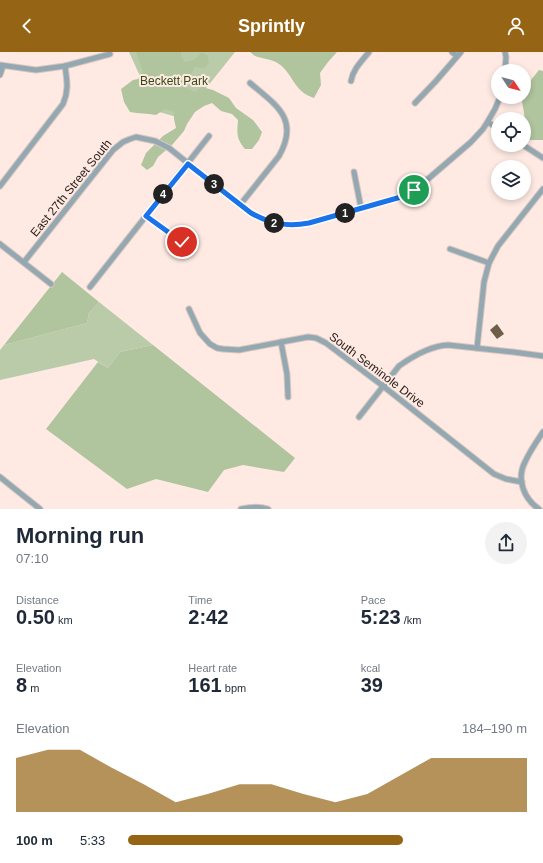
<!DOCTYPE html>
<html lang="en">
<head>
<meta charset="utf-8">
<style>
  :root { --surface:#fff; --page:#f2f2f3; --text:#1f2937; --muted:#747a83; --accent:#956515 }
  body { margin:0; font-family:Helvetica,sans-serif; background:var(--page); color:var(--text); height:100vh; display:flex; flex-direction:column; font-size:15px; white-space:nowrap }
  * { box-sizing:border-box; margin:0 }
  p { font-size:13px; color:var(--muted) }
  .icon { flex:none; width:22px; height:22px; fill:none; stroke:currentColor; stroke-width:2; stroke-linecap:round; stroke-linejoin:round }
  .map { position:relative; height:457px; overflow:hidden }
  .drawer { display:flex; flex-direction:column; background:var(--surface); flex:1 }
  .drawer>* { flex:none }
  .needle { width:26px; rotate:126deg }
  .fabs { position:absolute; left:491px; top:12px; display:grid; gap:8px }
  .fabs a { display:grid; place-items:center; width:40px; height:40px; border-radius:50%; background:var(--surface); box-shadow:0 2px 6px #0003; font-size:20px }
  .pin { position:absolute; display:grid; place-items:center; width:34px; height:34px; color:#fff; margin:-17px; border:2px solid #fff; border-radius:50%; box-shadow:0 1px 4px #0007 }
  .km { position:absolute; width:20px; height:20px; margin:-10px; border-radius:50%; background:#222; color:#fff; font-size:11px; line-height:20px; text-align:center }
  .round { display:grid; place-items:center; flex:none; width:42px; height:42px; border-radius:21px; background:var(--page) }
  .headline { display:flex; align-items:center; justify-content:space-between; height:68px; padding:0 16px }
  h1 { font-size:22px; font-weight:800; line-height:30px }
  .stats { display:grid; grid-template-columns:repeat(3,1fr); gap:6px; height:68px; padding:4px 16px }
  .stats div { display:grid; align-content:center }
  .stats b { font-size:20px; font-weight:800 }
  .stats small { font-size:11px; font-weight:400 }
  .stats p { font-size:11px }
  .chart { height:112px; padding:8px 16px }
  .chart p { display:flex; justify-content:space-between }
  .chart svg { width:100%; height:72px; margin-top:4px; fill:var(--accent); opacity:.7 }
  ul { padding:0 16px; list-style:none; font-size:13px }
  li { display:grid; grid-template-columns:64px 48px 1fr; align-items:center; height:30px }
  li i { height:10px; border-radius:5px; background:var(--accent) }
  header { display:flex; justify-content:space-between; align-items:center; height:52px; padding:0 16px; background:var(--accent); color:#fff; font-size:18px; font-weight:800 }
  .map>svg:first-child { display:block }
  .green { fill:#b9cba8 }
  .forest { fill:#b0c49e }
  .building { fill:#6d5e48 }
  .lines { fill:none; stroke-linecap:round; stroke-linejoin:round }
  .minor-casing { stroke:#d7c5be; stroke-width:7 }
  .minor { stroke:#94a8b1; stroke-width:5 }
  .route-casing { stroke:#fff; stroke-width:8 }
  .route { stroke:#1a73e8; stroke-width:5 }
  .labels { text-anchor:middle; dominant-baseline:central; stroke-width:4; stroke-linejoin:round; paint-order:stroke }
  .park-label { font-size:12px; fill:#324a11; stroke:#feeae3 }
  .street-label { font-size:12px; fill:#261b17; stroke:#feeae3 }
</style>
</head>
<body>
<header><svg class="icon" aria-label="back" viewBox="0 0 24 24"><path d="M15 5l-7 7 7 7"/></svg>Sprintly<svg class="icon" aria-label="person" viewBox="0 0 24 24"><circle cx="12" cy="8" r="4"/><path d="M4 21q1-7 8-7t8 7"/></svg></header>
<div class="map">
<svg width="543" height="457" viewBox="0 0 543 457">
  <rect width="100%" height="100%" fill="#feeae3"/>
  <g class="green">
    <polygon points="129,0 235,0 203,40 180,66 156,59"/>
    <polygon points="99,250 153,293 120,300 108,316 94,307 0,328 0,298 4,293 87,271 89,261"/>
  </g>
  <g class="forest">
    <path d="M136,0H181V4L185,10L194,8L201,1L207,3L209,10L205,16L195,15L184,35L195,40L202,35L213,38L229,46L236,56L253,68L262,80L259,88L252,97H245C236,86 237,81 238,68L232,62L221,59L212,51L204,54L195,60L187,72L184,79L172,93L158,105L153,114L147,118L141,113L146,101L163,84L176,76L174,67V60L165,57L156,63C147,61 139,62 130,60L124,50L121,37L133,28L138,27L143,19Z"/>
    <path d="M250,0H337L328,10L320,21L321,33L314,46C293,39 294,23 279,12C272,7 263,7 255,4C253,3 252,1 250,0Z"/>
    <polygon points="539,18 543,19 543,88 530,88 524,83 524,78 526,73 522,49 531,28"/>
    <polygon points="62,220 99,250 89,261 87,271 4,293"/>
    <polygon points="153,293 295,406 284,420 243,413 224,418 208,440 156,427 127,437 46,377 98,310 108,316 120,300"/>
  </g>
  <polygon class="building" points="497,272 504,282 497,287 490,278"/>
  <g class="lines">
    <g class="minor-casing">
      <g id="minor">
        <polyline points="452,0 457,4"/>
        <polyline points="0,13 36,18 65,14 110,2"/>
        <polyline points="505,19 506,5 505,0"/>
        <polyline points="0,23 3,14"/>
        <path d="M351,29C353,17 362,9 369,0"/>
        <polyline points="415,51 436,29 461,0"/>
        <polyline points="488,70 498,77"/>
        <polyline points="523,93 543,106"/>
        <polyline points="354,120 361,156"/>
        <path d="M0,134L63,52C69,38 67,29 65,14"/>
        <path d="M240,153L279,104C300,67 276,53 250,31"/>
        <polyline points="146,164 183,190"/>
        <polyline points="0,192 51,232"/>
        <polyline points="450,197 489,211"/>
        <path d="M24,210L113,98L123,90L130,87L136,85L155,89L169,96L240,153C262,170 281,176 309,171L401,145L414,139L471,90L483,77L488,69L495,57L500,45"/>
        <polyline points="90,235 209,84"/>
        <polyline points="189,257 200,281 210,292 217,296 223,297 239,298 308,285 316,286 326,291 383,334 494,422 506,427 522,430"/>
        <polyline points="281,290 287,322 288,345"/>
        <polyline points="477,296 484,230 489,211 498,194 543,137"/>
        <path d="M359,365L399,314C413,304 430,294 448,293L513,300L543,304"/>
        <polyline points="0,425 40,457"/>
        <path d="M241,457C250,455 259,454 268,457"/>
        <path d="M539,457C524,447 516,427 525,410C530,399 537,389 543,380"/>
      </g>
    </g>
    <use href="#minor" class="minor"/>
  </g>
  <g class="lines">
    <g class="route-casing">
      <path id="route" d="M182,190L146,164L188,112L251,161C271,172 287,175 309,171L401,145L414,138"/>
    </g>
    <use href="#route" class="route"/>
  </g>
  <g class="labels">
    <g class="park-label">
      <text x="174" y="29">Beckett Park</text>
    </g>
    <g class="street-label">
      <text transform="translate(71 136) rotate(-51)">East 27th Street South</text>
      <text transform="translate(377 318) rotate(37)">South Seminole Drive</text>
    </g>
  </g>
</svg>
<div class="fabs">
<a><svg class="needle" viewBox="-14 -14 28 28"><path d="M0-13l5 13h-10z" fill="#e53935"/><path d="M0 13l5-13h-10z" fill="#747a83"/></svg></a>
<a><svg class="icon" aria-label="locate" viewBox="0 0 24 24"><circle cx="12" cy="12" r="6"/><path d="M12 2v4M12 18v4M2 12h4M18 12h4"/></svg></a>
<a><svg class="icon" aria-label="layers" viewBox="0 0 24 24"><path d="M12 4l9 5-9 5-9-5zM3 14l9 5 9-5"/></svg></a>
</div>
<div class="pin" style="left:414px;top:138px;background:#1e9e55"><svg class="icon" aria-label="arrive" viewBox="0 0 24 24"><path d="M6 21V4h12l-3 4 3 4H6"/></svg></div>
<div class="pin" style="left:182px;top:190px;background:#d93025"><svg class="icon" aria-label="check" viewBox="0 0 24 24"><path d="M5 12l5 5 9-10"/></svg></div>
<b class="km" style="left:345px;top:161px">1</b>
<b class="km" style="left:274px;top:171px">2</b>
<b class="km" style="left:214px;top:132px">3</b>
<b class="km" style="left:163px;top:142px">4</b>
</div>
<section class="drawer">
<div class="headline"><div><h1>Morning run</h1><p>07:10</p></div><a class="round"><svg class="icon" aria-label="share" viewBox="0 0 24 24"><path d="M12 15V3M7 8l5-5 5 5M5 13v7h14v-7"/></svg></a></div>
<div class="stats">
<div><p>Distance</p><b>0.50<small> km</small></b></div>
<div><p>Time</p><b>2:42</b></div>
<div><p>Pace</p><b>5:23<small> /km</small></b></div>
</div>
<div class="stats">
<div><p>Elevation</p><b>8<small> m</small></b></div>
<div><p>Heart rate</p><b>161<small> bpm</small></b></div>
<div><p>kcal</p><b>39</b></div>
</div>
<div class="chart"><p><span>Elevation</span>184–190 m</p>
<svg viewBox="0 0 160 44" preserveAspectRatio="none"><path d="M0 44V11L10 6L20 6L30 17L40 27L50 38L60 33L70 27L80 27L90 33L100 38L110 33L120 22L130 11L140 11L150 11L160 11V44z"/></svg>
</div>
<ul>
<li><b>100 m</b>5:33<i style="width:69%"></i></li>
</ul>
</section>
</body>
</html>
